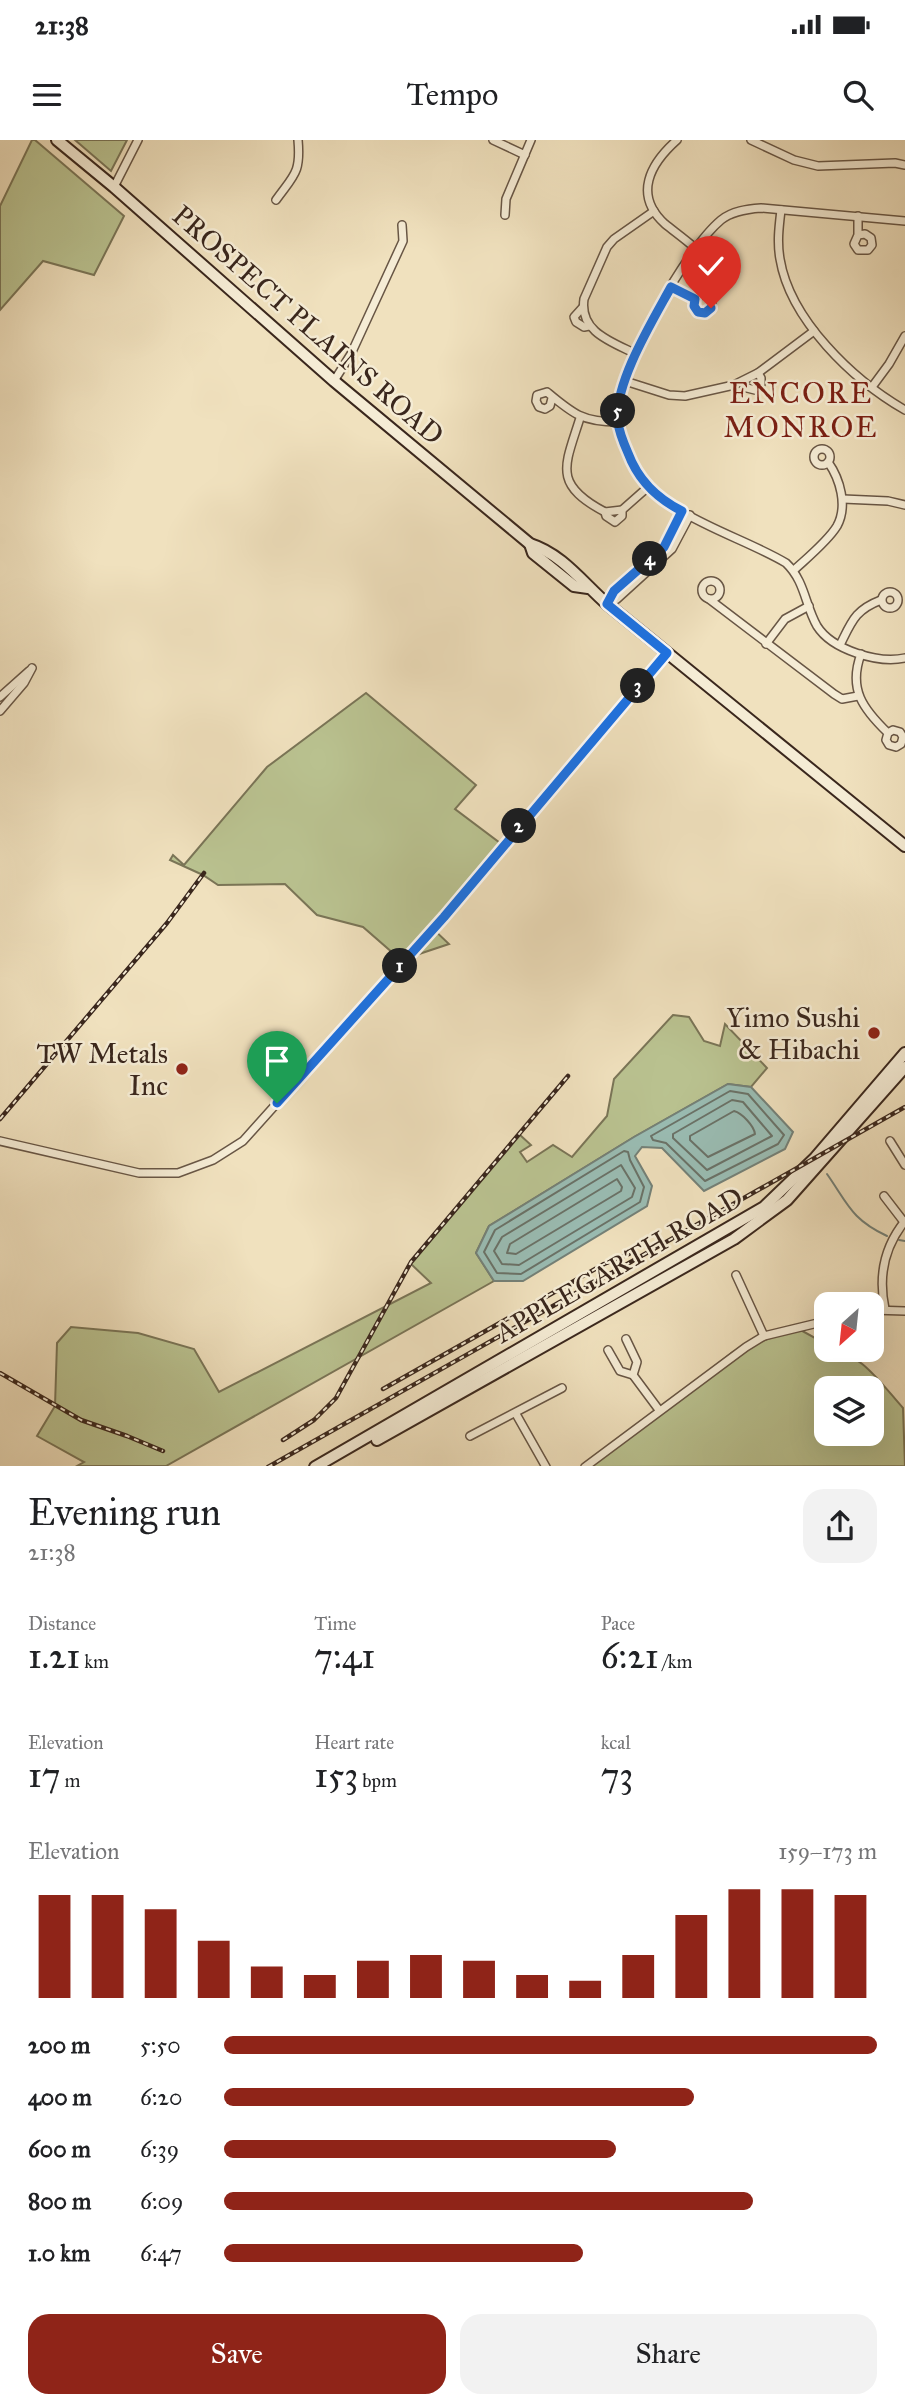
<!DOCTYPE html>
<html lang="en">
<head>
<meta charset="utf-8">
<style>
  :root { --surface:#fff; --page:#f2f2f2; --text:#202124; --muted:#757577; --accent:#8f2418 }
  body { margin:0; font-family:"IM FELL Great Primer",serif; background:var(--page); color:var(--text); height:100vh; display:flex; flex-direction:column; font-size:26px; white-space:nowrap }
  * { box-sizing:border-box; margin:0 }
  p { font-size:23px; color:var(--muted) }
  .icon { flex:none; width:38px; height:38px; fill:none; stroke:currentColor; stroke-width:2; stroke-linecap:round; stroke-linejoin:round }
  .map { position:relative; height:1326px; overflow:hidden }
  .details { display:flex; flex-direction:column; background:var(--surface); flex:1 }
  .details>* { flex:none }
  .needle { width:46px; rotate:207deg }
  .fabs { position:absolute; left:814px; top:1152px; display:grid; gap:14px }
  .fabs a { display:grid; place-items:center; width:70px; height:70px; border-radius:14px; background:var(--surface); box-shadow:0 7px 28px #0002; font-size:35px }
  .pin { position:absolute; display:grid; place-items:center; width:60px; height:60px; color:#fff; margin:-72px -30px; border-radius:50% 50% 50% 0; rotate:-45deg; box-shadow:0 0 7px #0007 }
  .pin .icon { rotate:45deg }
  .km { position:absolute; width:35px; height:35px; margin:-18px; border-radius:50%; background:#222; color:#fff; font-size:19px; line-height:35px; text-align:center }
  .round { display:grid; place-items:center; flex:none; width:74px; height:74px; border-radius:21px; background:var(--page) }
  .head { display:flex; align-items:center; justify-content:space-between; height:119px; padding:0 28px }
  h1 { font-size:38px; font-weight:600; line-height:52px }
  .stats { display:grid; grid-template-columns:repeat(3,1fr); gap:10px; height:119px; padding:7px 28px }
  .stats div { display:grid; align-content:center }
  .stats b { font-size:35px; font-weight:600 }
  .stats small { font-size:19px; font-weight:400 }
  .stats p { font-size:19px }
  .chart { height:196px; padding:14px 28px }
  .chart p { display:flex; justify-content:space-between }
  .chart svg { width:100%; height:126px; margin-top:7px; stroke:var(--accent); stroke-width:6 }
  .cta { display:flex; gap:14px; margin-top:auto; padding:14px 28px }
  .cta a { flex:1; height:80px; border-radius:21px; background:var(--accent); color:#fff; font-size:28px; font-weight:600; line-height:80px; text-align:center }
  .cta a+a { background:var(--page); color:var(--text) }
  ul { padding:0 28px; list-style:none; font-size:23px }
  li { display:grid; grid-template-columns:112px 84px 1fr; align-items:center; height:52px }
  li i { height:18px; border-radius:9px; background:var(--accent) }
  .status { display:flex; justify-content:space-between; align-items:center; height:49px; padding:0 35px; background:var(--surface); direction:ltr }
  .status svg { height:19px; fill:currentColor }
  header { display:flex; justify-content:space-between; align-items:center; height:91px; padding:0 28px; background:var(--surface); font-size:32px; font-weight:600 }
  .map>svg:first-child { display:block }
  .green { fill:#bac391; stroke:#7a7557; stroke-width:2; fill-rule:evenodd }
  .water { fill:#9abdb4; stroke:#748178; stroke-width:2 }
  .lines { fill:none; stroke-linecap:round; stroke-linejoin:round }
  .shore { stroke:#6a7268; stroke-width:2 }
  .stream { stroke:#748178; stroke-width:2 }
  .street-casing { stroke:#685645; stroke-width:10 }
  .secondary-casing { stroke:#3a271d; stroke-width:14 }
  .street { stroke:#f5ecd5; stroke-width:7 }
  .secondary { stroke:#f5ecd5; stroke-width:10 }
  .rail-casing { stroke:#3a271d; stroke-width:4.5 }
  .rail { stroke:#f5ecd5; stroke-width:2; stroke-dasharray:5; stroke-linecap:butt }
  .route-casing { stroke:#fff; stroke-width:14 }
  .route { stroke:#1a73e8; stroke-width:9 }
  .poi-dot { fill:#8f2418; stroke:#f5ecd5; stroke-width:2.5 }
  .labels { text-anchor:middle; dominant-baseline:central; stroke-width:5; stroke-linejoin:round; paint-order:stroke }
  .street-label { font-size:28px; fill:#3a271d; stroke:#f5ecd5 }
  .poi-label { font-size:28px; fill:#3a271d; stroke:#f5ecd5; text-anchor:end }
  .neighbourhood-label { font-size:30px; letter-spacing:2px; fill:#7a1f14; stroke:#f5ecd5 }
</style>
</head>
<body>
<div class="status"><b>21:38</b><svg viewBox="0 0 49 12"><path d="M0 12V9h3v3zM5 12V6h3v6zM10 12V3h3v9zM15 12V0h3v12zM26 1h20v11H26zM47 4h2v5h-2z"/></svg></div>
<header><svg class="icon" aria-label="menu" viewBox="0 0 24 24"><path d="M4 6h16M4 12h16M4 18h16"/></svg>Tempo<svg class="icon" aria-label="search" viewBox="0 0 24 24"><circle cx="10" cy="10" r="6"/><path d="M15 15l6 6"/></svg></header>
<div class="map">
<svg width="905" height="1327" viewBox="0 0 905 1327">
  <rect width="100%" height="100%" fill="#f0e1be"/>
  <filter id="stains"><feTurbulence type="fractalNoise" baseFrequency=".00286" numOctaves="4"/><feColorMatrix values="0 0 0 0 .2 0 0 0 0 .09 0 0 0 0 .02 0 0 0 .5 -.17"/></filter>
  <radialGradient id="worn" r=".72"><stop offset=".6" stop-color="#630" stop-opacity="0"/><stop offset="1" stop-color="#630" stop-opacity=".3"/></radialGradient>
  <g class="green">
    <polygon points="32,0 35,0 124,76 94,135 43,121 0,170 0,66"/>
    <polygon points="75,0 127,0 111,31"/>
    <polygon points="366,553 476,645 455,669 500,703 430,786 449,804 401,820 363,787 317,775 285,744 218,745 203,735 170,720 173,715 184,725 267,627"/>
    <polygon points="673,875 689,877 704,901 720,906 725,884 767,928 751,947 728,944 634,997 489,1086 476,1113 494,1141 166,1326 77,1326 84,1322 37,1296 55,1266 57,1203 71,1187 138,1193 194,1209 219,1252 431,1143 411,1124 520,995 531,1005 520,1012 527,1022 553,1005 572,1017 607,976 614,939"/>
    <path d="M797,1188L826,1204V1209C859,1209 883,1246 903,1268L905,1326L586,1327L733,1212ZM826,1248H872V1293H826Z"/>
  </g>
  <polygon class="water" points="728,944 751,947 793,992 785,1009 704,1051 662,1008 642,1007 635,1016 652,1046 647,1066 523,1141 494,1141 476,1113 489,1086 634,997"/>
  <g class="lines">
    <g class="shore">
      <polygon points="730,951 748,954 784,995 778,1004 705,1041 666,1003 653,1000 651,996"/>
      <polygon points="732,960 743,962 772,996 707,1030 673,998 673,994"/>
      <path d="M734,971C742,973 754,986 755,994L708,1017L690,1000V996Z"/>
      <polygon points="624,1011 628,1012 630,1020 644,1047 640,1062 521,1134 497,1133 484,1112 495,1090"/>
      <polygon points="621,1025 635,1048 632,1057 519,1125 502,1124 494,1111 502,1097"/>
      <polygon points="617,1039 622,1047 621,1051 516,1114 507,1113 510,1104"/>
    </g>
    <g class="stream">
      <path d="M827,1034C848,1064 851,1079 887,1096"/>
      <polyline points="899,1100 905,1101"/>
    </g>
    <g class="street-casing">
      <g id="street">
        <polyline points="493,0 525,15"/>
        <path d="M677,0C650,24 633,55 665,84C675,92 686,100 695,108"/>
        <polyline points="751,0 794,20 818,26 895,23 905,25"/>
        <polyline points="114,47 138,0"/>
        <path d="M276,60C294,35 301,33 298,0"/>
        <path d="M781,70C779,87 777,102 780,119C790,180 853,240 905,270"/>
        <polyline points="505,75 506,59 531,0"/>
        <polyline points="858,76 858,95 854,104 858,110 868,110 872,105 871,98 865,94 858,95"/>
        <path d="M905,81L761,68C747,69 732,71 721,80C685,110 623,223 619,269C617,288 625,314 635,330C665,377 739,395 786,423C805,441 805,465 817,486C832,510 879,524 905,518"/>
        <polyline points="671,147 695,159"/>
        <circle cx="703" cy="164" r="9"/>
        <polyline points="583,167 574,177 576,182 584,187 589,186"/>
        <path d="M636,214C612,202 579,192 584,159L607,107L614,99L654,71"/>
        <polyline points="334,241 351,214 403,101 402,85"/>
        <polyline points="625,241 669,255 685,256 734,245 758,233 814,191"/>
        <polyline points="742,242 747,248 755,250 761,244 761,238 758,233"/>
        <polyline points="872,247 889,224 905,196"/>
        <path d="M552,258L550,266L545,269L539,267L536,261L537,255L547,252C572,273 582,282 618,282"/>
        <path d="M580,278C565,326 552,344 605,372L622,370L648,347"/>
        <circle cx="822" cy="317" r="8"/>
        <polyline points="843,359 888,361 905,365"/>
        <polyline points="605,372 606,376 615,382 622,376 622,370"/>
        <path d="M794,430C807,418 828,401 837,386C848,366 840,339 828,322"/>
        <circle cx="711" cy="450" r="9"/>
        <circle cx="890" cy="460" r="8"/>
        <polyline points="709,459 834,554 842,559 858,556"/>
        <polyline points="607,464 617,459 672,409 690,375"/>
        <polyline points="607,464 614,451 664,407 682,371"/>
        <polyline points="766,504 785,479 809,466"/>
        <path d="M840,505C852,481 855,470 881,460"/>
        <path d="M861,514C848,549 863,569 888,593L886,600L889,605L896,607L901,604L903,597L900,592L893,590L888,593"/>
        <polyline points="0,557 29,531"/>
        <polyline points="0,571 24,543 32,528"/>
        <polyline points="0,1001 139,1033 178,1033 213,1020 243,1001 444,777 667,513"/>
        <polyline points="890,1001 905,1025"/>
        <polyline points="884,1056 904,1082"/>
        <polyline points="736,1135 764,1196"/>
        <path d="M885,1169C878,1136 884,1107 905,1081"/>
        <polyline points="872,1170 905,1171"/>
        <polyline points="626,1199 637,1222 633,1235 659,1270"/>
        <polyline points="608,1210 620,1231 633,1235"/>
        <polyline points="516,1274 546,1327"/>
        <polyline points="470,1296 562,1248"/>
        <polyline points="585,1327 746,1207 764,1196 826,1181"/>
      </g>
    </g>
    <g class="secondary-casing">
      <g id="secondary">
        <path d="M57,0L114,47L334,241L530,404C562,414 583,443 607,464L905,706"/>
        <polyline points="530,404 533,413 574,446 588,448"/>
        <polyline points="377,1300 734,1099 787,1060 905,927"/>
        <polyline points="315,1327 764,1067 815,1018 905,913"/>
      </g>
    </g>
    <use href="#street" class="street"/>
    <use href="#secondary" class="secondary"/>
    <g class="rail-casing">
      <g id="rail">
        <polyline points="0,979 167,783 204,733"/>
        <polyline points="0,1233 81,1280 127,1296 163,1311"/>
        <polyline points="383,1249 604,1124 629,1114"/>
        <polyline points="283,1300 314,1280 336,1258 411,1122 568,936"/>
        <polyline points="268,1327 905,967"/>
      </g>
    </g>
    <use href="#rail" class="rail"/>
  </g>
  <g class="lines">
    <g class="route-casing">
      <path id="route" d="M277,963L444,777L667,513L607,464L614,451L664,407L682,371C656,358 638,340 628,313C624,304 619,292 618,282C613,245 653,180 671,147L695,159L694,166L698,172L705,173L711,168"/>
    </g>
    <use href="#route" class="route"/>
  </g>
  <g class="poi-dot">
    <circle cx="874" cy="893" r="7"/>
    <circle cx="182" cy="929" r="7"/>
  </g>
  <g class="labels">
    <g class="street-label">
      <text transform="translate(308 185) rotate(41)">PROSPECT PLAINS ROAD</text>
      <text transform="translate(619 1125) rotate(-30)">APPLEGARTH ROAD</text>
    </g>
    <g class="poi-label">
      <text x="860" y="877">Yimo Sushi<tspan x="860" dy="32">&amp; Hibachi</tspan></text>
      <text x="168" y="913">TW Metals<tspan x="168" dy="32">Inc</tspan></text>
    </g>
    <g class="neighbourhood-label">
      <text x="801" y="253">ENCORE<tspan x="801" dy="34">MONROE</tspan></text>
    </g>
  </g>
  <rect width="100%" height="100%" filter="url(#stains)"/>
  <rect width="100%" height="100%" fill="url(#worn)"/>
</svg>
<div class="fabs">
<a><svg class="needle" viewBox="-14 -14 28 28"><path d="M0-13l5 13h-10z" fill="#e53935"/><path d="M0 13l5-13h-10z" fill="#757577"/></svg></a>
<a><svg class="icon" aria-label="layers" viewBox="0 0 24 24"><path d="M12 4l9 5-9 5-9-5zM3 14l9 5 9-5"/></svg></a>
</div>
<div class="pin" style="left:277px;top:963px;background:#1e9e55"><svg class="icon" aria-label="arrive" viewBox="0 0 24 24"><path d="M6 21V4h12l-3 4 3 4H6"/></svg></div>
<div class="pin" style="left:711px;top:168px;background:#d93025"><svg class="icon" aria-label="check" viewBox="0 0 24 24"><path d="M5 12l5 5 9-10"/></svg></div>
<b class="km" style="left:400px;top:826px">1</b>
<b class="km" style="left:519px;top:686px">2</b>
<b class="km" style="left:638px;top:546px">3</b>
<b class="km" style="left:650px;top:419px">4</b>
<b class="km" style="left:618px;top:271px">5</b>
</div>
<section class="details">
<div class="head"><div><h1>Evening run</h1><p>21:38</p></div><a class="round"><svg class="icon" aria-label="share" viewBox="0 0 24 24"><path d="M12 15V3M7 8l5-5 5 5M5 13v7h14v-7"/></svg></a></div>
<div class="stats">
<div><p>Distance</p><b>1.21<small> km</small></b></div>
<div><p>Time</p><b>7:41</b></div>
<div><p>Pace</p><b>6:21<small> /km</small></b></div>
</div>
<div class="stats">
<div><p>Elevation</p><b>17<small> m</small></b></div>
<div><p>Heart rate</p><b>153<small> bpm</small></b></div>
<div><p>kcal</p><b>73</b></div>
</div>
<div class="chart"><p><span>Elevation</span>159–173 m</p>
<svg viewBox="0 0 160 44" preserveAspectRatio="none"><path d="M5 44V8M15 44V8M25 44V13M35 44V24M45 44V33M55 44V36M65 44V31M75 44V29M85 44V31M95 44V36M105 44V38M115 44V29M125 44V15M135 44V6M145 44V6M155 44V8"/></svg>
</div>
<ul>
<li><b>200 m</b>5:50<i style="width:100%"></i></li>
<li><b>400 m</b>6:20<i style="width:72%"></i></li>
<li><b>600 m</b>6:39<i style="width:60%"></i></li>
<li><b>800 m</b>6:09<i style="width:81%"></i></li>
<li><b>1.0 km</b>6:47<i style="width:55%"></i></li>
</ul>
<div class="cta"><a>Save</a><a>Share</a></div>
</section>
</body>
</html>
